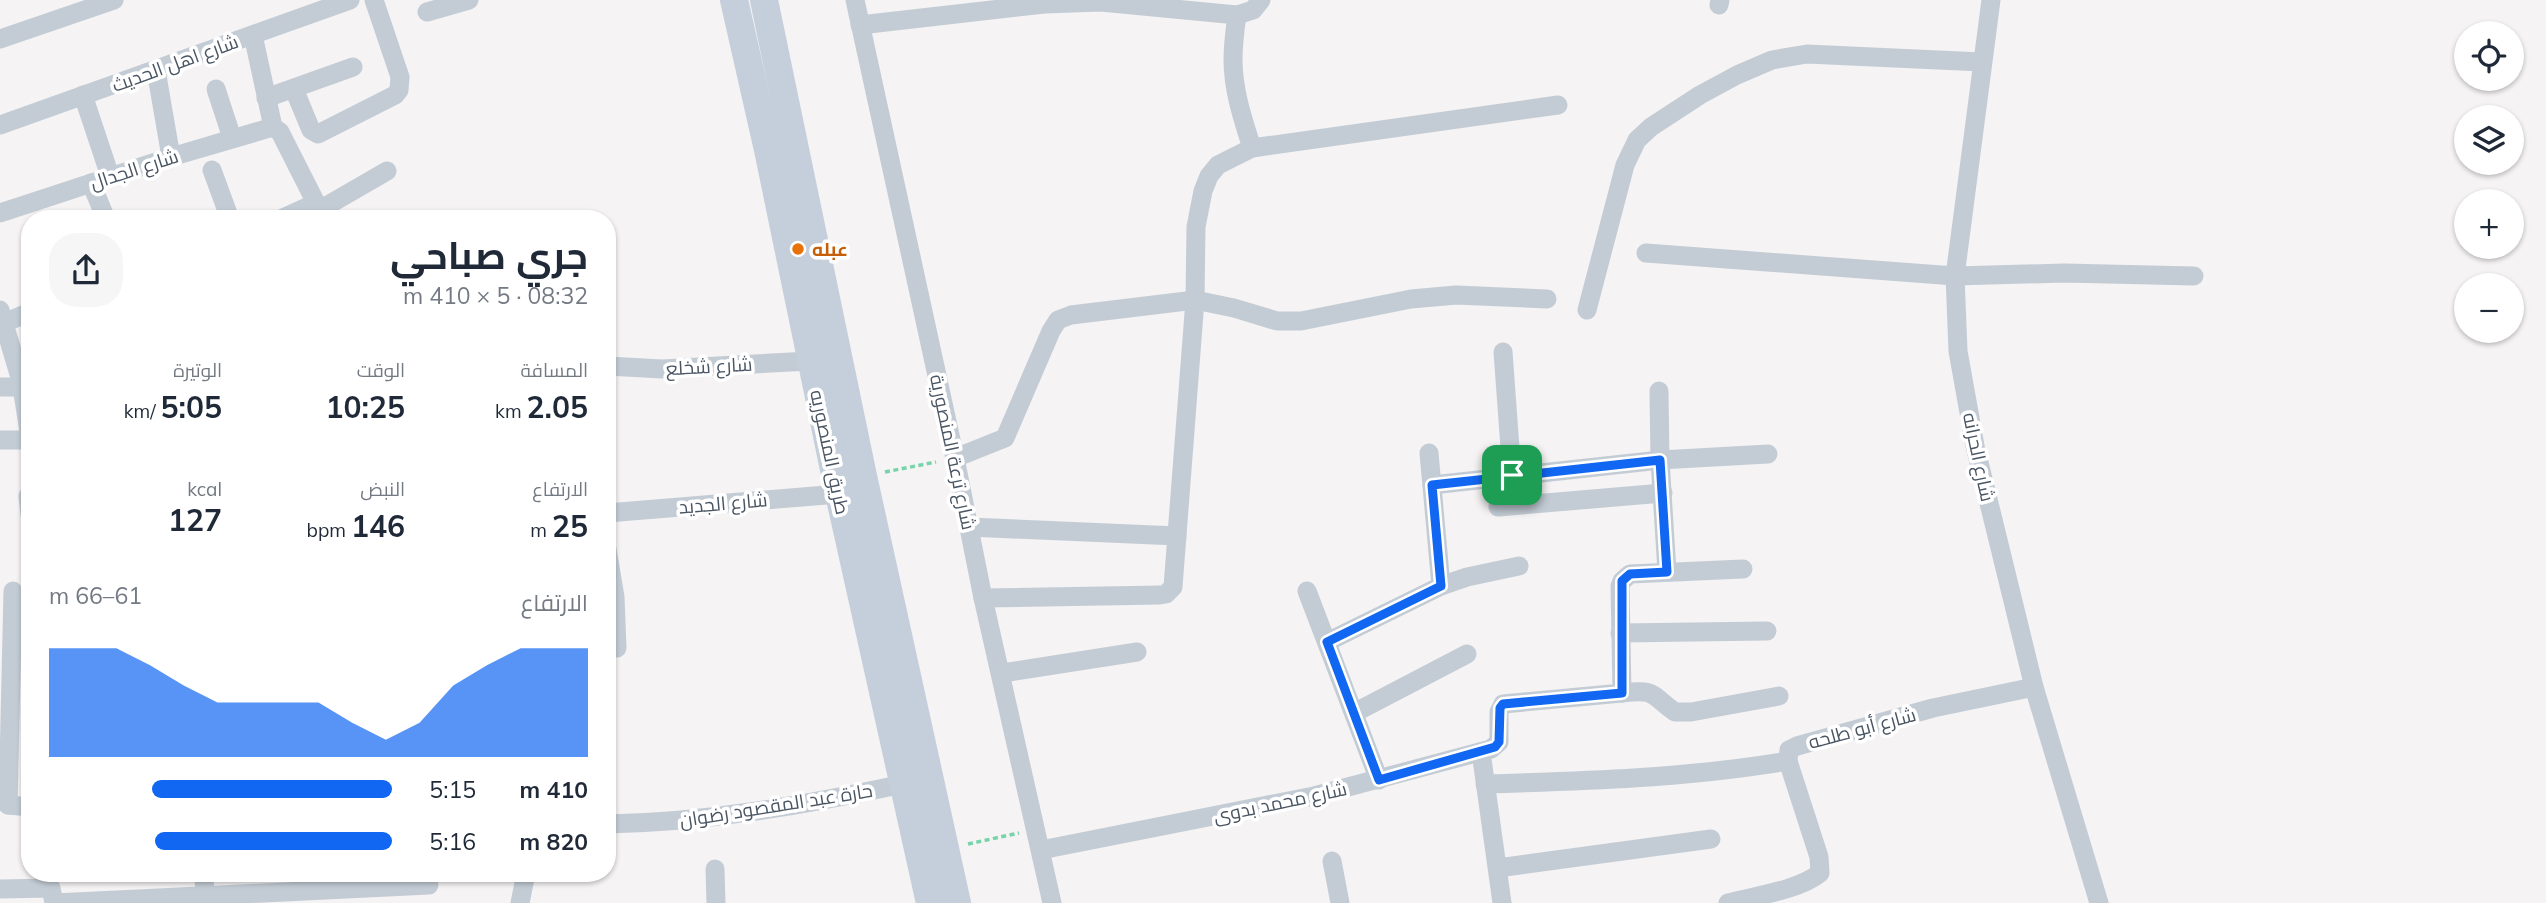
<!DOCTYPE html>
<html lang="ar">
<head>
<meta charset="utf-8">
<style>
  :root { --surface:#fff; --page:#f6f6f7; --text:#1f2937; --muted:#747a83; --accent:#1167f1 }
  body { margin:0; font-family:Mulish,Cairo,sans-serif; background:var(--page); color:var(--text); direction:rtl; height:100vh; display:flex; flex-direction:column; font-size:26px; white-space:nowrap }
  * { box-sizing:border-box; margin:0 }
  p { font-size:23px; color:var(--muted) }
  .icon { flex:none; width:38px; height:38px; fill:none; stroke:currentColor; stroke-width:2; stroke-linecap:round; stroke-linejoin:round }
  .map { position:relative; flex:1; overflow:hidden; direction:ltr }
  .drawer { position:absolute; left:21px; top:210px; width:595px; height:672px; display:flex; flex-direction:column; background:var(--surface); border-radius:28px; box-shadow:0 2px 5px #0004; direction:rtl }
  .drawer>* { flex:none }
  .tools { position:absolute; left:2454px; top:21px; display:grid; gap:14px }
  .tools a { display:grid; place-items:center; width:70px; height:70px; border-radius:50%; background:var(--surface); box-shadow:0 2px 5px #0004; font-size:35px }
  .pin { position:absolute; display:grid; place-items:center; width:60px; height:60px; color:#fff; margin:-30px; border-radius:14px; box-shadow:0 4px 10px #0006 }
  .round { display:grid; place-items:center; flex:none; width:74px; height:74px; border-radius:28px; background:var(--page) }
  .overview { display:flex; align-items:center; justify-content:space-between; height:119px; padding:0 28px }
  h1 { font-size:38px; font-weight:700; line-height:52px }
  .figures { display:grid; grid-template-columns:repeat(3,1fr); gap:10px; height:119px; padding:7px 28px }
  .figures div { display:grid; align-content:center }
  .figures b { font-size:30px; font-weight:700 }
  .figures small { font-size:19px; font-weight:400 }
  .figures p { font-size:19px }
  .chart { height:196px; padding:14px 28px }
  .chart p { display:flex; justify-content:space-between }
  .chart svg { width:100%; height:126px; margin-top:7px; fill:var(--accent); opacity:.7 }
  ul { padding:0 28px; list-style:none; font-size:23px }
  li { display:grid; grid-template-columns:112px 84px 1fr; align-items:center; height:52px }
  li i { height:18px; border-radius:9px; background:var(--accent) }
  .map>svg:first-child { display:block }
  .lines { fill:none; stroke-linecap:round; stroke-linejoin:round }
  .path { stroke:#76d4aa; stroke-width:3.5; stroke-dasharray:5 3.5; stroke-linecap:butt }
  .street { stroke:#c3ccd5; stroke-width:19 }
  .secondary { stroke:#c5cfdc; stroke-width:28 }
  .route-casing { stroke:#fff; stroke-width:14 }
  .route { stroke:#1167f1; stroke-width:9 }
  .food-dot { fill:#e8710a; stroke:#fff; stroke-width:2.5 }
  .labels { text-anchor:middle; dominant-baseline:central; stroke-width:7; stroke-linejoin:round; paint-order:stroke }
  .street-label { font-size:19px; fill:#495562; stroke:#fff }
  .food-label { font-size:19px; font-weight:bold; fill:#c56008; stroke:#fff; text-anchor:start }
</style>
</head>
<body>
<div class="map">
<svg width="2546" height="903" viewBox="0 0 2546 903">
  <rect width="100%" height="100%" fill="#f5f3f3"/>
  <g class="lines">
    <g class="path">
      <polyline points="885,472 936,462"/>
      <polyline points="968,844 1019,833"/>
    </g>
    <g class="street">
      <polyline points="855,0 955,458 983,598 1052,903"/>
      <polyline points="1991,0 1955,276 1958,351 1975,446 2034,687 2099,903"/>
      <polyline points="1719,5 1720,0"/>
      <polyline points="427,12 469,0"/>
      <path d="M1237,15C1235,29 1233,45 1233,60C1233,90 1243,120 1252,148"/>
      <polyline points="860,25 1044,4 1101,2 1237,15 1253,10 1261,0"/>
      <polyline points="253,35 273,127"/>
      <polyline points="0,39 114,0"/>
      <polyline points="156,70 171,157"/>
      <polyline points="216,89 232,138"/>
      <polyline points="294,89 311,130 318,134 395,95 399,90 400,77 374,0"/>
      <polyline points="83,95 110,176"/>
      <polyline points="266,98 353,67"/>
      <polyline points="0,125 350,0"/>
      <polyline points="212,170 230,219"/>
      <polyline points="91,183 106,219"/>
      <polyline points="323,208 387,171"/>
      <polyline points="0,213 171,157 273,127 280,132 316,203 323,208 328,219"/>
      <polyline points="281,219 316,203"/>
      <polyline points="1646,253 1955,276 2064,273 2194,276"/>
      <polyline points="0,310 21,381 30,438"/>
      <polyline points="1587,310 1625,165 1637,140 1651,127 1700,95 1737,75 1772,60 1807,54 1982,62"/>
      <polyline points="4,323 30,312"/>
      <polyline points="1503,352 1512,475"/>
      <polyline points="607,366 662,369 810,361"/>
      <polyline points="0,387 30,387"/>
      <polyline points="1659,391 1660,460 1667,572"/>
      <polyline points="0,440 30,440"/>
      <polyline points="1429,453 1441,586"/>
      <polyline points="955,458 1005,438 1051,331 1058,320 1071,315 1195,300 1234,308 1277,321 1301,321 1411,299 1456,295 1547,299"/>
      <polyline points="1432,485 1660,460 1768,454"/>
      <polyline points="28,496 30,515"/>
      <polyline points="1498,507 1663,493"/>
      <polyline points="607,513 839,494"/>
      <polyline points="969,527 1177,536"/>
      <polyline points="607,549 615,597 617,648"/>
      <polyline points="1307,591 1379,780"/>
      <polyline points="983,598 1160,595 1166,594 1173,587 1195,300 1196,227 1203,191 1209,176 1218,165 1252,148 1558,105"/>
      <polyline points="1620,633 1767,631"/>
      <polyline points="1327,642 1441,586 1467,577 1519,566"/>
      <polyline points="1002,673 1137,652"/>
      <path d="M1622,693C1656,689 1650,694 1675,712H1691L1779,696"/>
      <polyline points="1354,713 1467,654"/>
      <polyline points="1481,752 1502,903"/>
      <path d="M1485,784C1587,781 1687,778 1788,761"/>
      <polyline points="8,805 13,591"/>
      <polyline points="8,805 30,807"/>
      <path d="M607,824C708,822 805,805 903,784"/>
      <polyline points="1041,850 1314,796 1491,749 1499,742 1499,712 1503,704 1622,693 1620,586 1622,581 1630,574 1743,569"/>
      <polyline points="1332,861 1340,903"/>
      <polyline points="1498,868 1711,839"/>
      <polyline points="715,869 716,903"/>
      <polyline points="204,873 205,903"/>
      <polyline points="0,889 51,888 54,903 429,885"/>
      <polyline points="520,903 526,873"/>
      <path d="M1728,903C1755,896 1799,890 1820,873L1819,857L1788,761L1789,750L1797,746L1933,708L2034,687"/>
    </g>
    <g class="secondary">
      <polyline points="734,0 768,150 839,494 930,903"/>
      <polyline points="764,0 863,476 957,903"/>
    </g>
  </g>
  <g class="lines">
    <g class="route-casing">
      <polygon id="route" points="1660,460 1667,572 1630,574 1622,581 1622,693 1503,704 1500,708 1499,742 1495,747 1379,780 1327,642 1441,586 1432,485"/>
    </g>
    <use href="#route" class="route"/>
  </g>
  <circle class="food-dot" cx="798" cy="249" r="7"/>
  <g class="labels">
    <g class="street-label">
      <text transform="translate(175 63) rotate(-20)">شارع اهل الحديث</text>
      <text transform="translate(134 169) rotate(-18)">شارع الجدال</text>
      <text transform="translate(709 366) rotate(-3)">شارع شخلع</text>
      <text transform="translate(830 452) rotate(78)">طريق المنصوريه</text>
      <text transform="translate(953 452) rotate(78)">شارع ترعة المنصورية</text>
      <text transform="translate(1979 457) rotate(78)">شارع الحرانه</text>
      <text transform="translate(723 503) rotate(-5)">شارع الجديد</text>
      <text transform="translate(1862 728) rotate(-15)">شارع أبو طلحه</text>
      <text transform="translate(1280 802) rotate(-12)">شارع محمد بدوى</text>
      <text transform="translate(776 805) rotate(-9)">حارة عبد المقصود رضوان</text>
    </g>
    <g class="food-label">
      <text x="812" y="249">عبله</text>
    </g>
  </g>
</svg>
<div class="tools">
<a><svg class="icon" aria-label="locate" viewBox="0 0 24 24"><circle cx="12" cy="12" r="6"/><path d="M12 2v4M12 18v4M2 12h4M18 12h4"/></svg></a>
<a><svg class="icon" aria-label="layers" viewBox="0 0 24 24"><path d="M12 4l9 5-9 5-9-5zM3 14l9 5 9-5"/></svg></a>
<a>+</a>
<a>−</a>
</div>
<div class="pin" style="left:1512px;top:475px;background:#1e9e55"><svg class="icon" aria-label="arrive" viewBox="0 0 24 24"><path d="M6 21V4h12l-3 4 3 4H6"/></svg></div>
<section class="drawer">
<div class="overview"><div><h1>جري صباحي</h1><p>08:32 · 5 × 410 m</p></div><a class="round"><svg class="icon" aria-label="share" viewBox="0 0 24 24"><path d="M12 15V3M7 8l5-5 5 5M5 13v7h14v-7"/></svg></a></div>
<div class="figures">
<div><p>المسافة</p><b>2.05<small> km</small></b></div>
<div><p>الوقت</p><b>10:25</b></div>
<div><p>الوتيرة</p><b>5:05<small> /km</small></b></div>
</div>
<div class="figures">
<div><p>الارتفاع</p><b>25<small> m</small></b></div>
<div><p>النبض</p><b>146<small> bpm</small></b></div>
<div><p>kcal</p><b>127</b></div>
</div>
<div class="chart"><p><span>الارتفاع</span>61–66 m</p>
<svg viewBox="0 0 160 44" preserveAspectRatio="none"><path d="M0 44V6L10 6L20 6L30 12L40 19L50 25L60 25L70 25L80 25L90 32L100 38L110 32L120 19L130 12L140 6L150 6L160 6V44z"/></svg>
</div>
<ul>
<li><b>410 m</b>5:15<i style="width:70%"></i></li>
<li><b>820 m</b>5:16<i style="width:69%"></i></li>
</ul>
</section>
</div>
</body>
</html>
